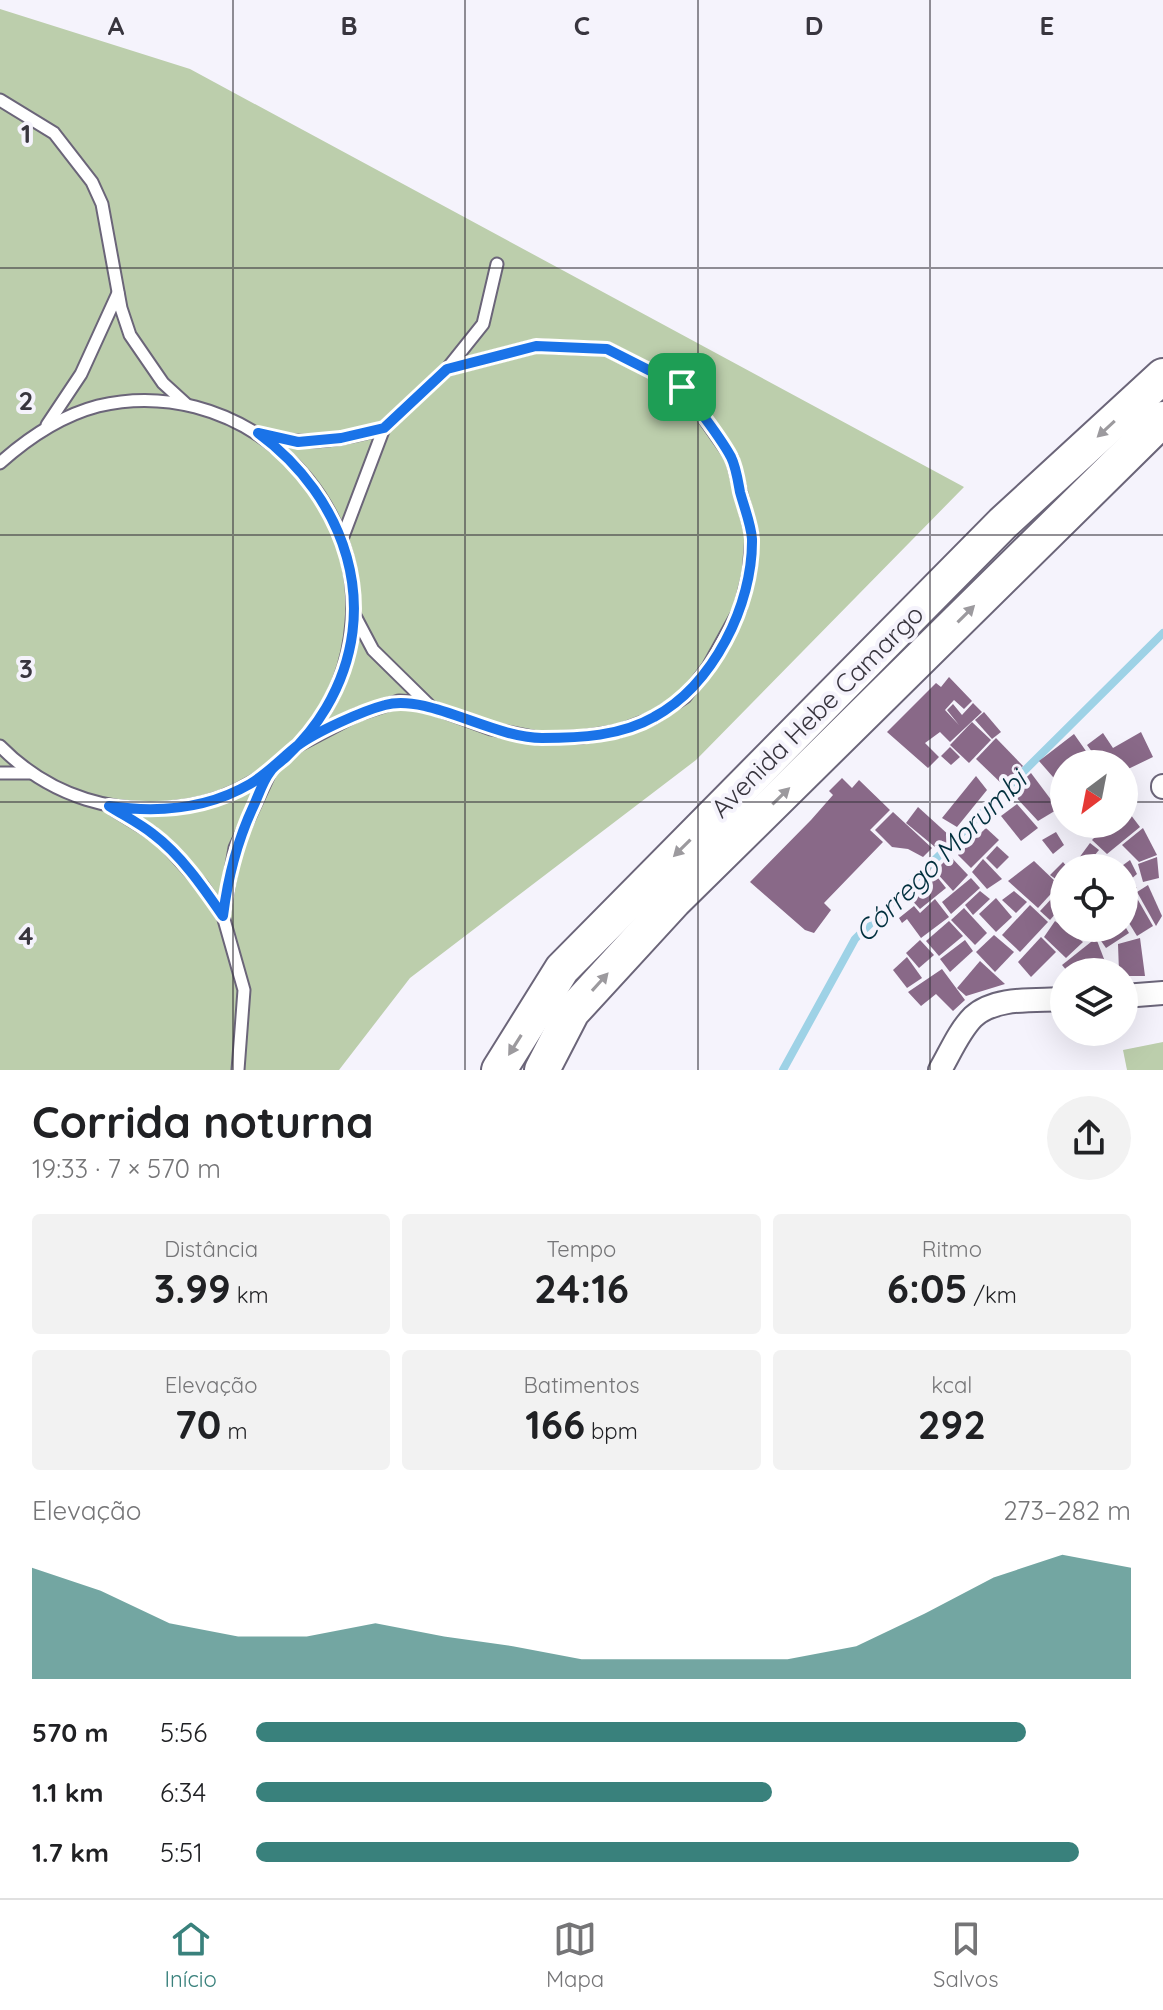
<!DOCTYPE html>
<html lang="pt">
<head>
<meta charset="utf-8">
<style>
  :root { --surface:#fff; --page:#f2f2f2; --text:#202124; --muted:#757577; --line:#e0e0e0; --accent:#39817c }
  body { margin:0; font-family:Quicksand,sans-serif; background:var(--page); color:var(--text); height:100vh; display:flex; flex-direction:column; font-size:30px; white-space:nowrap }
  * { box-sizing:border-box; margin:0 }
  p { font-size:26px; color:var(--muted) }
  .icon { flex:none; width:44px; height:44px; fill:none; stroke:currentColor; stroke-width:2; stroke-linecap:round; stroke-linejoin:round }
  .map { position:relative; height:1070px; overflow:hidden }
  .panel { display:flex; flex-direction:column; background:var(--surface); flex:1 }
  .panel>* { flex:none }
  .needle { width:52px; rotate:212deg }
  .fabs { position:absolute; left:1050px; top:750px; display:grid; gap:16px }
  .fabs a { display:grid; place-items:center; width:88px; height:88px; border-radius:50%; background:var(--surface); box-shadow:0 8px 32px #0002; font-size:40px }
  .pin { position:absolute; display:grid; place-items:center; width:68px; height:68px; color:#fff; margin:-34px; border-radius:16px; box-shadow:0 4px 12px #0006 }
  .round { display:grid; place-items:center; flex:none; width:84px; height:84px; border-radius:42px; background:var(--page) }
  .overview { display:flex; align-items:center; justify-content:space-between; height:136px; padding:0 32px }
  h1 { font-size:44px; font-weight:800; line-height:60px }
  .figures { display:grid; grid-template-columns:repeat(3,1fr); gap:12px; height:136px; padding:8px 32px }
  .figures div { display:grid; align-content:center; border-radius:8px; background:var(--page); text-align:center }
  .figures b { font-size:40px; font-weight:800 }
  .figures small { font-size:22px; font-weight:400 }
  .figures p { font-size:22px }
  .chart { height:224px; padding:16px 32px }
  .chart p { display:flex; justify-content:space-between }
  .chart svg { width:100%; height:144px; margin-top:8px; fill:var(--accent); opacity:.7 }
  ul { padding:0 32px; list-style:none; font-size:26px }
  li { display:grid; grid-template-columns:128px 96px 1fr; align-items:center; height:60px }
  li i { height:20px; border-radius:10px; background:var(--accent) }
  .dock { display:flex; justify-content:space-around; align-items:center; height:112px; border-top:2px solid var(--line); background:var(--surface); font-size:22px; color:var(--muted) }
  .dock a { display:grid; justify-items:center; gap:4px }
  .dock .active { color:var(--accent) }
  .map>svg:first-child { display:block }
  .green { fill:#bcceac }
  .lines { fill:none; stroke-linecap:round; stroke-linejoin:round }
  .stream { stroke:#9ed2e6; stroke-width:8 }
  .building { fill:#896988 }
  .service-casing { stroke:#6b6579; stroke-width:15 }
  .minor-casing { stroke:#6b6579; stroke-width:26 }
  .primary-casing { stroke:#6b6579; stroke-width:38 }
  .service { stroke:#fff; stroke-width:11 }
  .minor { stroke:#fff; stroke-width:22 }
  .primary { stroke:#fff; stroke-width:34 }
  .oneway { fill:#9c9a9e }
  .route-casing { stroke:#fff; stroke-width:16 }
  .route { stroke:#1a73e8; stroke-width:10 }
  .grid { fill:none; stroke:#38353e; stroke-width:2; stroke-opacity:0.55 }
  .labels { text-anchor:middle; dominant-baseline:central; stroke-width:8; stroke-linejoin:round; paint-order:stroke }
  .street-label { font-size:26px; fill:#38353e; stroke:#f5f3fc }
  .water-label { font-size:28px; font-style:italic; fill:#002f3d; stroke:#f5f3fc }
  .grid-label { font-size:26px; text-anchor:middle; font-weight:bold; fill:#38353e; stroke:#f5f3fc; stroke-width:8; stroke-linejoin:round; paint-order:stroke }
</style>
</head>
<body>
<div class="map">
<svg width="1163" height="1070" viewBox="0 0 1163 1070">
  <rect width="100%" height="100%" fill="#f5f3fc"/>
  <g class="green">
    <polygon points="0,9 190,69 964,487 696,760 410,978 339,1070 0,1070"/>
    <polygon points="1163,1042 1163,1070 1127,1070 1123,1050"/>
  </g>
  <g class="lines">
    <polyline class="stream" points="783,1070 855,939 1163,633"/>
  </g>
  <g class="building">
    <polygon points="949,677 972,701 964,709 954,700 945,710 959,725 947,710 953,704 962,715 973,703 982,712 950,742 940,732 925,743 939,757 928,768 887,732 936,683 941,687"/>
    <polygon points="984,712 1001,732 992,739 975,720"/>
    <polygon points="972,722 991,740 969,763 950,745"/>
    <polygon points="1141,732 1153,757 1124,771 1124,764 1101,764 1087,745 1103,733 1113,748"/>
    <polygon points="1074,734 1093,761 1089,764 1064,764 1064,782 1060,785 1039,761"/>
    <polygon points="996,738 1023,766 1003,785 976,759"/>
    <polygon points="950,747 960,757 951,765 941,756"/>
    <polygon points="1031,773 1058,809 1038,821 1011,792"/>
    <polygon points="976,776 987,790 957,827 942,818"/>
    <polygon points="842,778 852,788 859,780 890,810 870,830 883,842 824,903 831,910 814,933 805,930 750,882 811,820 833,795 829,791"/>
    <polygon points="1017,804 1038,828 1021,841 1001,816"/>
    <polygon points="1124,806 1140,827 1107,854 1092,840 1108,824 1124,824"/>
    <polygon points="918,807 951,837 941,852 906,823"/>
    <polygon points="893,812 932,848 923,857 908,849 892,847 875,830"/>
    <polygon points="1075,824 1105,824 1091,837"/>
    <polygon points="986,828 999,840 971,868 958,855"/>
    <polygon points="1143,828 1157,855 1139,862 1122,845"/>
    <polygon points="1056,832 1064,845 1053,854 1042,840"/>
    <polygon points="1090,843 1099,850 1084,868 1076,862"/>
    <polygon points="997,846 1009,857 997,869 986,858"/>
    <polygon points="950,856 968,875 953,891 935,871"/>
    <polygon points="1157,857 1159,878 1143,882 1138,864"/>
    <polygon points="983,859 1002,879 987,889 972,872"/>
    <polygon points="1130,860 1137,874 1130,880 1137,888 1124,897 1124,868 1119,868"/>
    <polygon points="1034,861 1059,885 1038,908 1008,881"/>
    <polygon points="1063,862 1068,868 1064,868 1064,885 1050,875"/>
    <polygon points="934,873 946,888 920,909 907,895"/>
    <polygon points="971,878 980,888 951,914 942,902"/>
    <polygon points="1148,885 1162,916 1156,926 1137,892"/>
    <polygon points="980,891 990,899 973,915 965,905"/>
    <polygon points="1014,891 1027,902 1016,913 1002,900"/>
    <polygon points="1134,893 1153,926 1137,936 1124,915 1124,900"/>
    <polygon points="1054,896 1063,905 1050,920 1040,911"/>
    <polygon points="996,898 1012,917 996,932 979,914"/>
    <polygon points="935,899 949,917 921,938 907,919 902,923 899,918 914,906 920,913"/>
    <polygon points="1030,905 1048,922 1020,952 1002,935"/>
    <polygon points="964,908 987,933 975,945 951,920"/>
    <polygon points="949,921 963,936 939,956 926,941"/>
    <polygon points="1055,921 1083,942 1066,958 1044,937"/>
    <polygon points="1092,928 1126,928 1129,933 1106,948"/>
    <polygon points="994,935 1014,952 995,972 976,952"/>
    <polygon points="1041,937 1056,952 1031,977 1018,962"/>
    <polygon points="1096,938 1109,972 1068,972 1062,965"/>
    <polygon points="1140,938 1145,976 1124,976 1124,972 1119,972 1118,944"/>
    <polygon points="920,940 934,955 919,968 906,953"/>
    <polygon points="965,940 973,951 950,972 940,959"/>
    <polygon points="907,957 922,978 907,988 893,970"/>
    <polygon points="980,961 1005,984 966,996 957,988"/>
    <polygon points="942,969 965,1000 953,1011 936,994 921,1006 908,992"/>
  </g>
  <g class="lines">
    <g class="service-casing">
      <g id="service">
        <polyline points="0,100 54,133 92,182 102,204 121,308 130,335 163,383 186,404"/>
        <polyline points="47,425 81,374 118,293"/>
        <path d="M267,436C305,447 346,439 384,428"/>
        <path d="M0,463C29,437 60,416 98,406C231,374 364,485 352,622C349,662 335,701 309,733C278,770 236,798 187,806C117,817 50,797 0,746"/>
        <polyline points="342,539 384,428 447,369 483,324 497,264"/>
        <polyline points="354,614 373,650 429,705"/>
        <polyline points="299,745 356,715 399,701 417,702 491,729 538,738 582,737 619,731 653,718 685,697 708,667 740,609 749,573 752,536 732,458 682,387 607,349 536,346 447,369"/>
        <polyline points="0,773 31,773"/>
        <polyline points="113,809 152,833 165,844 202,885 223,916 244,990 238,1070"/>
        <polyline points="223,916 235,848 271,770"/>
      </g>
    </g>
    <g class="minor-casing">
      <g id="minor">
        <polyline points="1163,786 1163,787"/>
        <polyline points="1124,996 1163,993"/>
        <path d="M940,1070C950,1053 959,1031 973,1017C995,996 1037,1001 1064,999"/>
      </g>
    </g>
    <g class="primary-casing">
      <g id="primary">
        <polyline points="499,1070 562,969 1003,523 1163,376"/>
        <polyline points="542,1070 572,1012 674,901 1163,419"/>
      </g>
    </g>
    <use href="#service" class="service"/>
    <use href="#minor" class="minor"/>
    <use href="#primary" class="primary"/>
  </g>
  <defs><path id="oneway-solid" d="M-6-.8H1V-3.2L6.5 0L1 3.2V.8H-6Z" transform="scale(2)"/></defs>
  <g class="oneway">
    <use href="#oneway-solid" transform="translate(1106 429) rotate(137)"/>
    <use href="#oneway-solid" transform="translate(966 614) rotate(-45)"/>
    <use href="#oneway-solid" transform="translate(781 796) rotate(-44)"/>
    <use href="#oneway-solid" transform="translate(682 848) rotate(135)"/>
    <use href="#oneway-solid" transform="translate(600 982) rotate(-48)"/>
    <use href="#oneway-solid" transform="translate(515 1045) rotate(122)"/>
  </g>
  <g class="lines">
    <g class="route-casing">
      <path id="route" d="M682,387L607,349L536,346L447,369L384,428L341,438L298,442L258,433C345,497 385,608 326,708C316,725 303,741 288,755C283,761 274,765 270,772C263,781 259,794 254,805C237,841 228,876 223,916C203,887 181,855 153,834C139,823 123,815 109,806C157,813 207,809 250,784C268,773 281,759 297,746C316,732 362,711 385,705C427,693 492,738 542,738C580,738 621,736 654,717C713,685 753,605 752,539C751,524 744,507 740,492C738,481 736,467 731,457C718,433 698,410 682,387"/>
    </g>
    <use href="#route" class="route"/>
  </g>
  <path class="grid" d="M233,0V1070M465,0V1070M698,0V1070M930,0V1070M0,268H1163M0,535H1163M0,802H1064M1124,802H1163"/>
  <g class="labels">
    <g class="street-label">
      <text transform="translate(817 711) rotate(-45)">Avenida Hebe Camargo</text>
    </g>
    <g class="water-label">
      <text transform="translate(940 856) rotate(-45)">Córrego Morumbi</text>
    </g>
  </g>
  <g class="grid-label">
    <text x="116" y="35">A</text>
    <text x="349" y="35">B</text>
    <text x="582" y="35">C</text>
    <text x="814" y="35">D</text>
    <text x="1047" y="35">E</text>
    <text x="26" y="143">1</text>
    <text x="26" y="410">2</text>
    <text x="26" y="678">3</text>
    <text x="26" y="945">4</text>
  </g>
</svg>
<div class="fabs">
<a><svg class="needle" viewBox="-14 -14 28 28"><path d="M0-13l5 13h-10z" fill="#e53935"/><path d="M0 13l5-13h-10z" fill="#757577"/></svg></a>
<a><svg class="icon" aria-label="locate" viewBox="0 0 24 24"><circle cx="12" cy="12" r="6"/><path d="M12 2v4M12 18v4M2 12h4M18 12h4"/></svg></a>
<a><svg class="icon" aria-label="layers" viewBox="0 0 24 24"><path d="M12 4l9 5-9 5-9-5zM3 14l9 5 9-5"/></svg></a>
</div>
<div class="pin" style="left:682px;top:387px;background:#1e9e55"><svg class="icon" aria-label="arrive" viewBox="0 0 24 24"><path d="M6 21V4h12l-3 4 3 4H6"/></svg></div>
</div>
<section class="panel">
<div class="overview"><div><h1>Corrida noturna</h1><p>19:33 · 7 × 570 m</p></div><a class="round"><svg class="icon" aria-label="share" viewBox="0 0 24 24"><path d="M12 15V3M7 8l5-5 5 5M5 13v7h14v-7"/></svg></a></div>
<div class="figures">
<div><p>Distância</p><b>3.99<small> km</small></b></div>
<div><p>Tempo</p><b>24:16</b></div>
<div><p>Ritmo</p><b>6:05<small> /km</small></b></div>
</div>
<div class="figures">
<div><p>Elevação</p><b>70<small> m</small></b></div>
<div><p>Batimentos</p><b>166<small> bpm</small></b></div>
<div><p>kcal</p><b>292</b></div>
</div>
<div class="chart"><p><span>Elevação</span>273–282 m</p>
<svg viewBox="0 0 160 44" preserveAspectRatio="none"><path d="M0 44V10L10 17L20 27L30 31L40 31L50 27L60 31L70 34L80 38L90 38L100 38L110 38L120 34L130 24L140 13L150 6L160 10V44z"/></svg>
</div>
<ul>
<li><b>570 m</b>5:56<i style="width:88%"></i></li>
<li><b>1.1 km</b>6:34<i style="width:59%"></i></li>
<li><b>1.7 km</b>5:51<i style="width:94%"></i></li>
</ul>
</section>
<nav class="dock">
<a class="active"><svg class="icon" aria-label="home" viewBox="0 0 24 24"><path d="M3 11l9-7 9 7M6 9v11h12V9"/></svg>Início</a>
<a><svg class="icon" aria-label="map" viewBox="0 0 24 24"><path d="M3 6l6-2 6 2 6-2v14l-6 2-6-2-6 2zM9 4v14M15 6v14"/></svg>Mapa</a>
<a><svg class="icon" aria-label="saved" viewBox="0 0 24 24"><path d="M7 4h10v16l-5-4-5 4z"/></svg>Salvos</a>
</nav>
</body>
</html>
